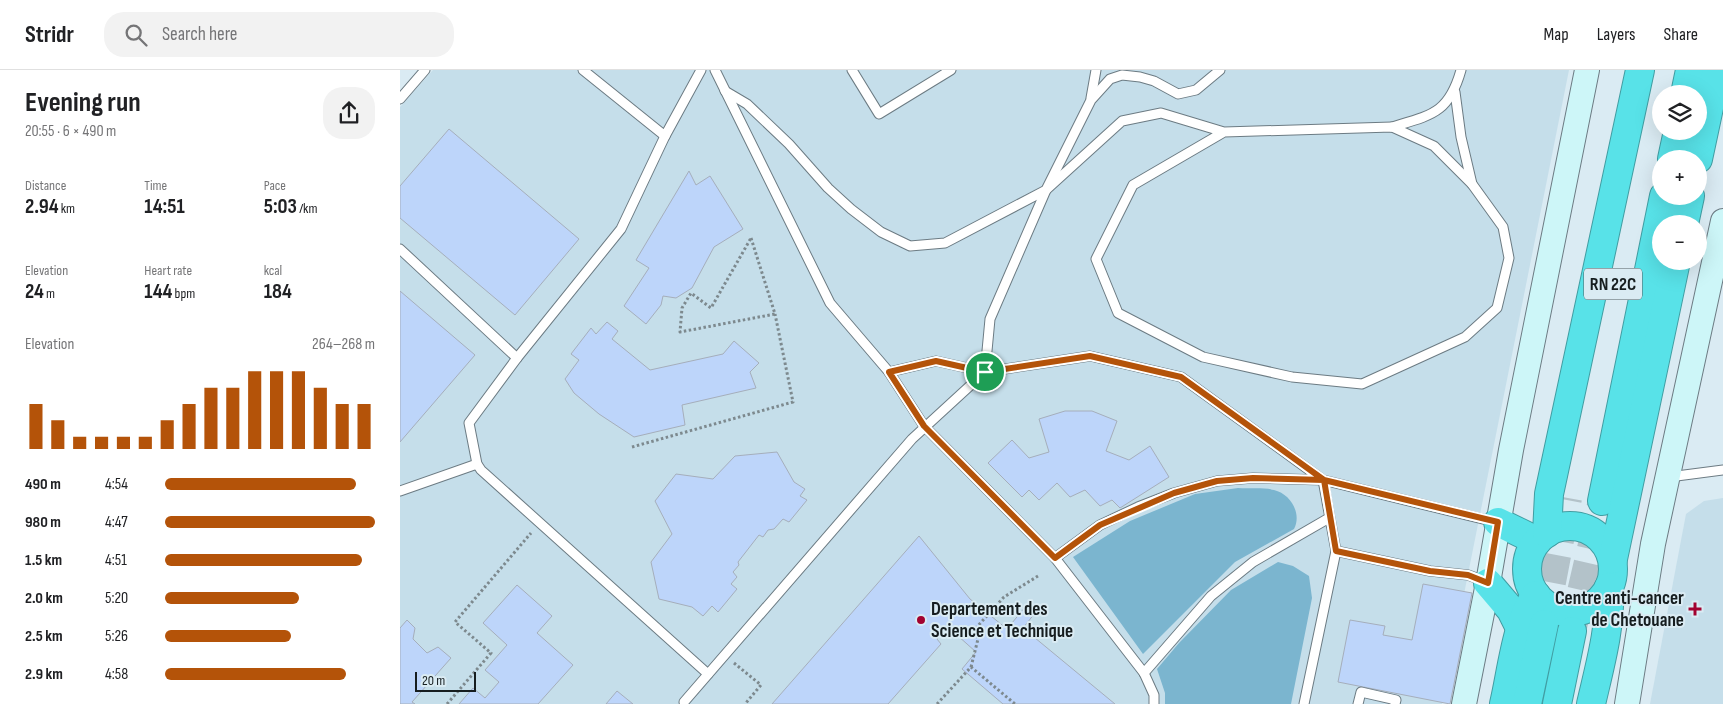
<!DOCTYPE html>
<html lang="en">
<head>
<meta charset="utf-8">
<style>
  :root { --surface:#fff; --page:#f2f2f2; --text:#202124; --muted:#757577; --line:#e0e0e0; --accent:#b45309 }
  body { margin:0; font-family:"Sofia Sans Condensed",sans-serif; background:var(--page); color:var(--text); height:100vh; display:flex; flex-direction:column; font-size:19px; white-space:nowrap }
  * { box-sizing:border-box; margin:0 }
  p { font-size:16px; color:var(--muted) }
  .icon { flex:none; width:28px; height:28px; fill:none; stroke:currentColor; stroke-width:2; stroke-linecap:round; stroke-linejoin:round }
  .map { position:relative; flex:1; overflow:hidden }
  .details { display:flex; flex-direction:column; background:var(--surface); width:400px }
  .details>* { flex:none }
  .buttons { position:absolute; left:1252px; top:15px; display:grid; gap:10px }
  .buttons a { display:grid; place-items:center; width:55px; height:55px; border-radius:50%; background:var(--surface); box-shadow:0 5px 20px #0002; font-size:25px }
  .scale { position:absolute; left:15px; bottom:12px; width:61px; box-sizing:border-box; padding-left:5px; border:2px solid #161d1f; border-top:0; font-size:14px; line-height:18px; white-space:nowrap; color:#161d1f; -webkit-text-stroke:4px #daebf3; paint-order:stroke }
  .pin { position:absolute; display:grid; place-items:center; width:42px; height:42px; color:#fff; margin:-21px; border:2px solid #fff; border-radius:50%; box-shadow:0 1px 5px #0007 }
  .round { display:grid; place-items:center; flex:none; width:52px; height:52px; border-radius:20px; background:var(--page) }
  .head { display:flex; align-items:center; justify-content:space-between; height:85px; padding:0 25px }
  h1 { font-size:28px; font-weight:700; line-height:38px }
  .stats { display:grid; grid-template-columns:repeat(3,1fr); gap:8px; height:85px; padding:5px 25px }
  .stats div { display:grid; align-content:center }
  .stats b { font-size:21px; font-weight:700 }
  .stats small { font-size:14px; font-weight:400 }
  .stats p { font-size:14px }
  .chart { height:140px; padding:10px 25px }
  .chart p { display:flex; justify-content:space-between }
  .chart svg { width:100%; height:90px; margin-top:5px; stroke:var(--accent); stroke-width:6 }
  ul { padding:0 25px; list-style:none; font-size:16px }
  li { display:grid; grid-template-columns:80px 60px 1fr; align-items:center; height:38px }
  li i { height:12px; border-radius:6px; background:var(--accent) }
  header { display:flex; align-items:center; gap:30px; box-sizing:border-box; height:70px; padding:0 25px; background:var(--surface); border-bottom:1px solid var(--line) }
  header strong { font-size:24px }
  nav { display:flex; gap:28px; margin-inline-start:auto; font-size:18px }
  .search { width:350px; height:45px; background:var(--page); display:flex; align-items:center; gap:12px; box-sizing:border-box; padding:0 18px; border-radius:20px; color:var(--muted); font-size:19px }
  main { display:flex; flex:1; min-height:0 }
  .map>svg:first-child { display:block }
  .built { fill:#c5deea }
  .forest { fill:#7bb5cf }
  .building { fill:#bdd5fa; stroke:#a5aebb }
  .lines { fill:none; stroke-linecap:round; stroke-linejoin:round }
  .highway-tunnel { stroke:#b3c2c9; stroke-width:28; stroke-dasharray:28 14; stroke-linecap:butt }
  .lane-casing { stroke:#6c7b83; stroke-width:11 }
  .secondary-casing { stroke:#6c7b83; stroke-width:26 }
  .highway-casing { stroke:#419da2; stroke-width:30 }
  .path { stroke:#7d898e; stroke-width:3; stroke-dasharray:2.5 2.5; stroke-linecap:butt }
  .lane { stroke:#fff; stroke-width:9 }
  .secondary { stroke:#cdf6f8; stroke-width:24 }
  .highway { stroke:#58e2e8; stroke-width:28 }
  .route-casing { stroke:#fff; stroke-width:10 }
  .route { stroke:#b45309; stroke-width:6 }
  .poi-dot { fill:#a20230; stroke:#daebf3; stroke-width:2 }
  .labels { text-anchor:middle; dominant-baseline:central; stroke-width:4; stroke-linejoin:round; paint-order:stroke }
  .shield { fill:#daebf3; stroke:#515b5f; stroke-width:1 }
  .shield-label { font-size:18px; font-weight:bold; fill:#161d1f }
  .poi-label { font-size:19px; font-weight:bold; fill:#161d1f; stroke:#daebf3; text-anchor:end }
</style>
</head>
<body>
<header>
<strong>Stridr</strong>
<div class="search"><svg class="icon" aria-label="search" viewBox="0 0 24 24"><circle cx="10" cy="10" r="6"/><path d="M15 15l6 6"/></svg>Search here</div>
<nav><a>Map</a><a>Layers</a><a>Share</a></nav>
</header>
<main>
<section class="details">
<div class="head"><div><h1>Evening run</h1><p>20:55 · 6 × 490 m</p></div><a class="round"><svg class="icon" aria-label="share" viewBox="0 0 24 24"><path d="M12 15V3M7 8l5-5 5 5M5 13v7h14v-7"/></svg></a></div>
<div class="stats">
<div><p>Distance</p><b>2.94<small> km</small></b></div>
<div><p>Time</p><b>14:51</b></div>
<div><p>Pace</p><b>5:03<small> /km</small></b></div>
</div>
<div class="stats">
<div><p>Elevation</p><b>24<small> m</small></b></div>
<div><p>Heart rate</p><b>144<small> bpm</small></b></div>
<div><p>kcal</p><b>184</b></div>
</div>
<div class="chart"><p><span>Elevation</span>264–268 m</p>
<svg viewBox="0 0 160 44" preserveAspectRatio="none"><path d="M5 44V22M15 44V30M25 44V38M35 44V38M45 44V38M55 44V38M65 44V30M75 44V22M85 44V14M95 44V14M105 44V6M115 44V6M125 44V6M135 44V14M145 44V22M155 44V22"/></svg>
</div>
<ul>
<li><b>490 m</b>4:54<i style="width:91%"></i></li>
<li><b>980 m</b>4:47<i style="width:100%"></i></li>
<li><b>1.5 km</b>4:51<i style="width:94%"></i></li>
<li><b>2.0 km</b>5:20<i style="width:64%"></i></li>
<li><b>2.5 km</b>5:26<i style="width:60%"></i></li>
<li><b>2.9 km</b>4:58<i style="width:86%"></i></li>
</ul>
</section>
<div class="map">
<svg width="1323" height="634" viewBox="0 0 1323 634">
  <rect width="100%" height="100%" fill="#daebf3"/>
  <g class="built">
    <polygon points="33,0 1169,0 1042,634 0,634 0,37"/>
    <polygon points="1323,428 1323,634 1250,634 1286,444 1304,431"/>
  </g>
  <g class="forest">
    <path d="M838,418C849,419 863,417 874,420C891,424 902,444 894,459L835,492L743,584L673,487L730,451L795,424Z"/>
    <polygon points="878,492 893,496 909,506 912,528 891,634 765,634 765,623 757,599 779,573 831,520"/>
  </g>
  <g class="building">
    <polygon points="49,59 179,169 115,245 0,148 0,116"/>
    <polygon points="289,101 296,115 310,106 343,159 314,177 292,218 276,228 263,226 261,235 246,254 224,236 249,198 236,190"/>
    <polygon points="0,221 75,285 0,372"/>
    <polygon points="207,252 218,261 212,269 250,300 323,284 334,271 359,293 350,302 356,318 282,335 285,355 234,367 199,344 174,323 165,309 179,290 171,284 191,258 196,264"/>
    <polygon points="665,341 692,341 717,351 706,381 729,390 750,376 769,407 720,438 712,430 700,436 685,420 670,427 657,413 639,430 629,420 622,427 588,393 612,370 629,388 649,382 639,349"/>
    <polygon points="377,382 394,412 405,419 400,426 407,430 389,452 383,449 374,459 368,460 363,467 359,465 338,492 339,495 333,502 337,507 331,514 337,519 318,542 312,536 303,546 292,537 259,529 251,492 272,464 255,431 276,404 313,409 335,386"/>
    <polygon points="519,466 570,529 607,559 626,536 635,543 623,558 715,634 603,634 562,599 576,582 548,557 537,569 541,574 488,634 372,634"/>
    <polygon points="1023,514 1072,523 1050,634 938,612 950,550 985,556 983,565 1012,570"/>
    <polygon points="117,515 152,546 137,563 173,595 138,634 59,634 73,618 85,628 99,612 85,600 107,575 83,553"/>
    <polygon points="7,550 15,558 13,569 27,583 38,577 51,588 12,632 15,634 0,634 0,558"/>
    <polygon points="217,621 233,634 206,634"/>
  </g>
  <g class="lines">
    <g class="highway-tunnel">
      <polyline points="1144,554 1168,428"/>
      <polyline points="1172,561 1202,431"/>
    </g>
    <g class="lane-casing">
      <g id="lane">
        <polyline points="183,0 265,66 301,0"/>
        <polyline points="315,0 430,233 489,302 524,356 655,488 744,603 754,625 754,634"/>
        <polyline points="452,0 479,44 551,0"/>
        <polyline points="325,21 347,34 389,74 428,118 451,139 481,162 510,176 545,173 646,120 691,30 710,9 722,5 740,7 754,11 778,24 796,20 820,0"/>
        <polyline points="1055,22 1061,67 1072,114"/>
        <polyline points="691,28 696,0"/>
        <polyline points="0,29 25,0"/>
        <path d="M992,57C1032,45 1049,43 1061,0"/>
        <polyline points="0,179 117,288 221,159 265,66"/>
        <polyline points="117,288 69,353 77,394 81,400 308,604"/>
        <polyline points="489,302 536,291 585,302 590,249 646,120 722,51 761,43 824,62 992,57 1034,76 1072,114 1103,157 1109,188 1097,238 1065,267 962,314 892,307 803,287 718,243 696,189 733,115 824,62"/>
        <polyline points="1269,407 1323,400"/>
        <polyline points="0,421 77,394"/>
        <polyline points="936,481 1030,501 1068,505 1087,512"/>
        <polyline points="655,488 700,455 738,437 774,423 817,411 853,408 923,410 1095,452"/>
        <polyline points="744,603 811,526 853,492 929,448"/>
        <polyline points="284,632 512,369 585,302 690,286 781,307 923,410 936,481 904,634"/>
        <polyline points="958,634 961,622 996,630 995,634"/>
      </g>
    </g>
    <g class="secondary-casing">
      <g id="secondary">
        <polyline points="1064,634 1088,513 1111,380 1187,0"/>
        <polyline points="1227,634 1253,474 1323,151"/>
      </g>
    </g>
    <g class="highway-casing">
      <g id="highway">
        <polyline points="1285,24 1290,0"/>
        <polyline points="1272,89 1278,61"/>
        <polyline points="1298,89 1317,0"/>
        <polyline points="1284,154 1290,126"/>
        <polyline points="1202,431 1264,126"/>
        <polyline points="1098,452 1137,471"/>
        <circle cx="1170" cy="499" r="43"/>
        <polyline points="1147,463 1149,424 1240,0"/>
        <polyline points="1213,489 1276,191"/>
        <polyline points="1088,513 1111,540 1121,560"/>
        <path d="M1104,634C1112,600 1116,553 1136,525"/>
        <polyline points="1127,634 1144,554"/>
        <polyline points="1157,634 1172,561"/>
        <path d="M1191,634C1200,595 1211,557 1209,517"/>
      </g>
    </g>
    <g class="path">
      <polygon points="351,168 375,244 280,262 282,238 291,223 311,238"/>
      <polyline points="232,377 393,332 375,244"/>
      <polyline points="334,593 361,615 345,634"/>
      <polyline points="571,597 578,569 575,559 604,527 638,506"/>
      <polyline points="47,634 91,583 55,552 131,463"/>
      <polyline points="537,634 571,597 615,634"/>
    </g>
    <use href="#lane" class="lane"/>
    <use href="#secondary" class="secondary"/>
    <use href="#highway" class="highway"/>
  </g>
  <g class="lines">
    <g class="route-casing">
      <polyline id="route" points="585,302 536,291 489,302 524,356 655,488 700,455 774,423 817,411 853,408 924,410 936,481 1030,501 1068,505 1088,513 1098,452 924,410 781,307 690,286 585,302"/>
    </g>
    <use href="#route" class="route"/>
  </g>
  <g class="poi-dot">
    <path d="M1292.5 531.5h5v5h5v5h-5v5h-5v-5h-5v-5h5z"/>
    <circle cx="521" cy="550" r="5"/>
  </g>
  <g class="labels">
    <rect class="shield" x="1184" y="198.5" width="58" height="31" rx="4"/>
    <g class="shield-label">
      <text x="1213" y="214">RN 22C</text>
    </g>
    <g class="poi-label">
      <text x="1284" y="528">Centre anti-cancer<tspan x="1284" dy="22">de Chetouane</tspan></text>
      <text x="531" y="539" text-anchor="start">Departement des<tspan x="531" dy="22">Science et Technique</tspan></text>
    </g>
  </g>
</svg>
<div class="buttons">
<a><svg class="icon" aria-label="layers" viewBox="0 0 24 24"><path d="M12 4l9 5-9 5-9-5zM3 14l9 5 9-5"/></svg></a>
<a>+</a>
<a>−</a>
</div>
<div class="scale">20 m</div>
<div class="pin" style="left:585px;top:302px;background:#1e9e55"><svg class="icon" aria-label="arrive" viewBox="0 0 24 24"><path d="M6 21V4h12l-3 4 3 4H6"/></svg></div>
</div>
</main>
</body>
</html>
